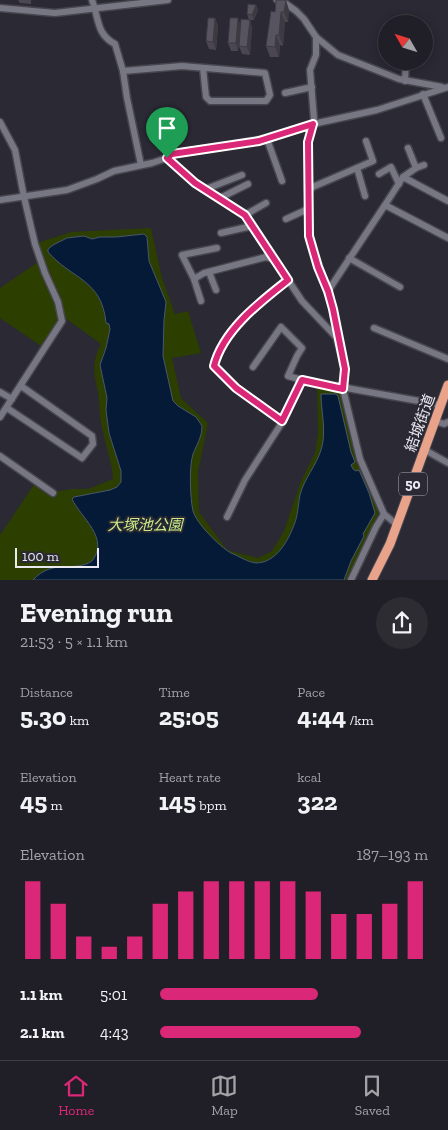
<!DOCTYPE html>
<html lang="en">
<head>
<meta charset="utf-8">
<style>
  :root { --surface:#201f27; --page:#2d2c33; --text:#f1f3f6; --muted:#a2a2a7; --line:#3d3d44; --accent:#db2777 }
  body { margin:0; font-family:"Zilla Slab","Noto Sans JP",serif; background:var(--page); color:var(--text); height:100vh; display:flex; flex-direction:column; font-size:19px; white-space:nowrap }
  * { box-sizing:border-box; margin:0 }
  p { font-size:16px; color:var(--muted) }
  .icon { flex:none; width:28px; height:28px; fill:none; stroke:currentColor; stroke-width:2; stroke-linecap:round; stroke-linejoin:round }
  .map { position:relative; height:580px; overflow:hidden }
  .sheet { display:flex; flex-direction:column; background:var(--surface); flex:1 }
  .sheet>* { flex:none }
  .needle { width:32px; rotate:309deg }
  .fabs { position:absolute; left:378px; top:15px; display:grid; gap:10px }
  .fabs a { display:grid; place-items:center; width:55px; height:55px; border-radius:50%; background:var(--surface); box-shadow:0 2px 12px #0003,0 0 0 1px var(--line); font-size:25px }
  .scale { position:absolute; left:15px; bottom:12px; width:84px; box-sizing:border-box; padding-left:5px; border:2px solid #eae9f0; border-top:0; font-size:14px; line-height:18px; white-space:nowrap; color:#eae9f0; -webkit-text-stroke:4px #2a2934; paint-order:stroke }
  .pin { position:absolute; display:grid; place-items:center; width:42px; height:42px; color:#fff; margin:-51px -21px; border-radius:50% 50% 50% 0; rotate:-45deg; box-shadow:0 0 5px #0007 }
  .pin .icon { rotate:45deg }
  .round { display:grid; place-items:center; flex:none; width:52px; height:52px; border-radius:26px; background:var(--page) }
  .headline { display:flex; align-items:center; justify-content:space-between; height:85px; padding:0 20px }
  h1 { font-size:28px; font-weight:700; line-height:38px }
  .stats { display:grid; grid-template-columns:repeat(3,1fr); gap:8px; height:85px; padding:5px 20px }
  .stats div { display:grid; align-content:center }
  .stats b { font-size:25px; font-weight:700 }
  .stats small { font-size:14px; font-weight:400 }
  .stats p { font-size:14px }
  .chart { height:140px; padding:10px 20px }
  .chart p { display:flex; justify-content:space-between }
  .chart svg { width:100%; height:90px; margin-top:5px; stroke:var(--accent); stroke-width:6 }
  ul { padding:0 20px; list-style:none; font-size:16px }
  li { display:grid; grid-template-columns:80px 60px 1fr; align-items:center; height:38px }
  li i { height:12px; border-radius:6px; background:var(--accent) }
  .tab-bar { display:flex; justify-content:space-around; align-items:center; height:70px; border-top:1px solid var(--line); background:var(--surface); font-size:14px; color:var(--muted) }
  .tab-bar a { display:grid; justify-items:center; gap:2px }
  .tab-bar .selected { color:var(--accent) }
  .map>svg:first-child { display:block }
  .park { fill:#2c3e00 }
  .water { fill:#041a36; stroke:#49586e }
  .lines { fill:none; stroke-linecap:round; stroke-linejoin:round }
  .minor-casing { stroke:#47454e; stroke-width:9 }
  .highway-casing { stroke:#47454e; stroke-width:11 }
  .minor { stroke:#777683; stroke-width:6 }
  .highway { stroke:#e9a38a; stroke-width:9 }
  .wall { fill:#4b4752 }
  .shaded-wall { fill:#3d3a42 }
  .building { fill:#57535f; stroke:#3d3a42 }
  .route-casing { stroke:#fff; stroke-width:10 }
  .route { stroke:#db2777; stroke-width:6 }
  .labels { text-anchor:middle; dominant-baseline:central; stroke-width:4; stroke-linejoin:round; paint-order:stroke }
  .shield { fill:#2a2934; stroke:#b0afb8; stroke-width:1 }
  .shield-label { font-size:14px; font-weight:bold; fill:#eae9f0 }
  .street-label { font-size:15px; fill:#eae9f0; stroke:#2a2934 }
  .park-label { font-size:15px; font-style:italic; fill:#c9ed89; stroke:#2a2934 }
</style>
</head>
<body>
<div class="map">
<svg width="448" height="580" viewBox="0 0 448 580">
  <rect width="100%" height="100%" fill="#2a2934"/>
  <path class="park" d="M151,228L162,278L175,314L188,311L201,353L172,358L181,398L208,423L198,472L199,512L227,550L258,558L272,551L284,531L301,481L315,453L318,433L317,388L341,393L379,512L348,580H0V535L35,483L55,491H60L72,489H88L113,479C112,460 104,441 101,423C99,413 100,402 98,392C93,374 92,360 101,344L65,318H60L41,346L0,318V288L41,260L37,243L71,232Z"/>
  <path class="water" d="M144,234L147,237L149,261L166,302L164,320L163,356L173,401L178,406L196,417L202,426C202,437 197,444 193,454C189,466 190,498 193,511C196,523 220,547 231,553C239,556 247,562 256,563C276,563 288,541 294,525C298,516 298,505 300,495C304,479 316,466 321,450C327,431 321,413 321,394H336L338,396L351,452L355,462L351,465L353,469L356,471L359,470L369,493L375,513L363,534L364,536L351,561L344,580H33C53,558 74,573 92,561C110,538 81,518 72,499L74,497L110,490L117,487L121,482V471L109,433L106,410L107,398L100,365L106,348L110,329L109,324L106,323C102,279 71,279 48,252V249L53,245L67,238L84,236L92,239L100,237H116Z"/>
  <g class="lines">
    <g class="minor-casing">
      <g id="minor">
        <path d="M92,0C99,18 96,34 115,44L123,71L127,98L141,165"/>
        <polyline points="277,0 285,3 296,11 304,19 316,37 338,55 399,79 442,87"/>
        <polyline points="0,8 55,13 168,0"/>
        <polyline points="316,37 316,55 310,70 314,119 308,142 309,236 333,309 337,339 345,369 343,389 360,459 384,514 395,523 399,522"/>
        <polyline points="123,71 182,66 265,73 270,95 266,101 210,101 206,97 203,68"/>
        <polyline points="405,81 406,61"/>
        <polyline points="285,93 312,87"/>
        <polyline points="423,94 441,138"/>
        <polyline points="0,122 15,150 24,197 35,244 45,273 58,302 62,321 0,417"/>
        <polyline points="267,139 282,181"/>
        <polyline points="167,158 195,183 245,215 302,301 337,338"/>
        <polyline points="357,168 365,196"/>
        <polyline points="416,168 424,165"/>
        <polyline points="379,174 391,167 399,184"/>
        <polyline points="403,177 416,168 408,148"/>
        <polyline points="206,189 242,175"/>
        <polyline points="308,189 373,161 366,141"/>
        <polyline points="220,198 248,184"/>
        <polyline points="0,200 67,190 97,179 114,171 152,163 167,158 173,154 270,138 313,124 377,110 448,87"/>
        <polyline points="385,205 403,177 448,201"/>
        <polyline points="245,215 266,203"/>
        <polyline points="286,219 308,209"/>
        <polyline points="221,233 252,226"/>
        <polyline points="217,248 182,255 194,279 204,273 266,257 273,259"/>
        <polyline points="349,258 400,287"/>
        <polyline points="209,272 216,290"/>
        <polyline points="194,279 201,301"/>
        <polyline points="328,291 385,205 448,238"/>
        <polyline points="374,328 448,359"/>
        <polyline points="253,367 281,327 302,348 297,356 288,376 302,380"/>
        <polyline points="0,392 12,399"/>
        <polyline points="7,408 82,458 93,444 92,436 21,386"/>
        <path d="M283,421L236,388L214,366C223,330 260,303 288,280"/>
        <polyline points="435,421 444,424 448,422"/>
        <polyline points="425,450 448,463"/>
        <polyline points="0,456 53,493"/>
        <polyline points="227,517 245,480 283,421 302,380 441,405"/>
        <polyline points="351,580 376,527 384,514"/>
      </g>
    </g>
    <g class="highway-casing">
      <polyline id="highway" points="372,580 390,544 448,385"/>
    </g>
    <use href="#minor" class="minor"/>
    <use href="#highway" class="highway"/>
  </g>
  <g class="wall">
    <polygon points="18,0 31,0 31,4 20,3"/>
    <polygon points="256,5 258,10 254,20 249,20 247,14"/>
    <polygon points="289,10 288,22 285,22 283,46 280,45 279,57 270,57 266,46 275,12"/>
    <polygon points="215,18 218,26 216,50 209,49 206,41"/>
    <polygon points="250,20 252,28 250,55 242,54 239,46 238,51 231,51 228,43 241,26"/>
  </g>
  <g class="shaded-wall">
    <polygon points="286,0 289,10 288,22 284,12"/>
    <polygon points="256,5 258,10 254,20 252,15"/>
    <polygon points="281,12 285,22 283,46 279,35"/>
    <polygon points="215,18 218,26 216,50 213,42"/>
    <polygon points="238,18 241,26 238,51 236,43"/>
    <polygon points="250,20 252,28 250,55 247,47"/>
    <polygon points="276,35 280,45 279,57 275,47"/>
  </g>
  <g class="building">
    <polygon points="276,0 286,0 284,12 281,12 279,35 276,35 275,47 266,46 271,11 275,12"/>
    <polygon points="248,4 256,5 252,15 247,14"/>
    <polygon points="208,18 215,18 213,42 206,41"/>
    <polygon points="230,18 238,18 236,43 228,43"/>
    <polygon points="241,19 250,20 247,47 239,46"/>
  </g>
  <g class="lines">
    <g class="route-casing">
      <path id="route" d="M313,124L308,142L309,236L318,267L328,291L333,309L345,369L343,389L302,380L282,421L236,388L214,366C223,330 260,302 288,280L245,215L195,183L167,158L172,154L259,141Z"/>
    </g>
    <use href="#route" class="route"/>
  </g>
  <g class="labels">
    <rect class="shield" x="399" y="472.5" width="28" height="23" rx="4"/>
    <g class="shield-label">
      <text x="413" y="484">50</text>
    </g>
    <g class="street-label">
      <text transform="translate(420 423) rotate(-70)">結城街道</text>
    </g>
    <g class="park-label">
      <text x="145" y="525">大塚池公園</text>
    </g>
  </g>
</svg>
<div class="fabs">
<a><svg class="needle" viewBox="-14 -14 28 28"><path d="M0-13l5 13h-10z" fill="#e53935"/><path d="M0 13l5-13h-10z" fill="#a2a2a7"/></svg></a>
</div>
<div class="scale">100 m</div>
<div class="pin" style="left:167px;top:158px;background:#1e9e55"><svg class="icon" aria-label="arrive" viewBox="0 0 24 24"><path d="M6 21V4h12l-3 4 3 4H6"/></svg></div>
</div>
<section class="sheet">
<div class="headline"><div><h1>Evening run</h1><p>21:53 · 5 × 1.1 km</p></div><a class="round"><svg class="icon" aria-label="share" viewBox="0 0 24 24"><path d="M12 15V3M7 8l5-5 5 5M5 13v7h14v-7"/></svg></a></div>
<div class="stats">
<div><p>Distance</p><b>5.30<small> km</small></b></div>
<div><p>Time</p><b>25:05</b></div>
<div><p>Pace</p><b>4:44<small> /km</small></b></div>
</div>
<div class="stats">
<div><p>Elevation</p><b>45<small> m</small></b></div>
<div><p>Heart rate</p><b>145<small> bpm</small></b></div>
<div><p>kcal</p><b>322</b></div>
</div>
<div class="chart"><p><span>Elevation</span>187–193 m</p>
<svg viewBox="0 0 160 44" preserveAspectRatio="none"><path d="M5 44V6M15 44V17M25 44V33M35 44V38M45 44V33M55 44V17M65 44V11M75 44V6M85 44V6M95 44V6M105 44V6M115 44V11M125 44V22M135 44V22M145 44V17M155 44V6"/></svg>
</div>
<ul>
<li><b>1.1 km</b>5:01<i style="width:59%"></i></li>
<li><b>2.1 km</b>4:43<i style="width:75%"></i></li>
</ul>
</section>
<nav class="tab-bar">
<a class="selected"><svg class="icon" aria-label="home" viewBox="0 0 24 24"><path d="M3 11l9-7 9 7M6 9v11h12V9"/></svg>Home</a>
<a><svg class="icon" aria-label="map" viewBox="0 0 24 24"><path d="M3 6l6-2 6 2 6-2v14l-6 2-6-2-6 2zM9 4v14M15 6v14"/></svg>Map</a>
<a><svg class="icon" aria-label="saved" viewBox="0 0 24 24"><path d="M7 4h10v16l-5-4-5 4z"/></svg>Saved</a>
</nav>
</body>
</html>
